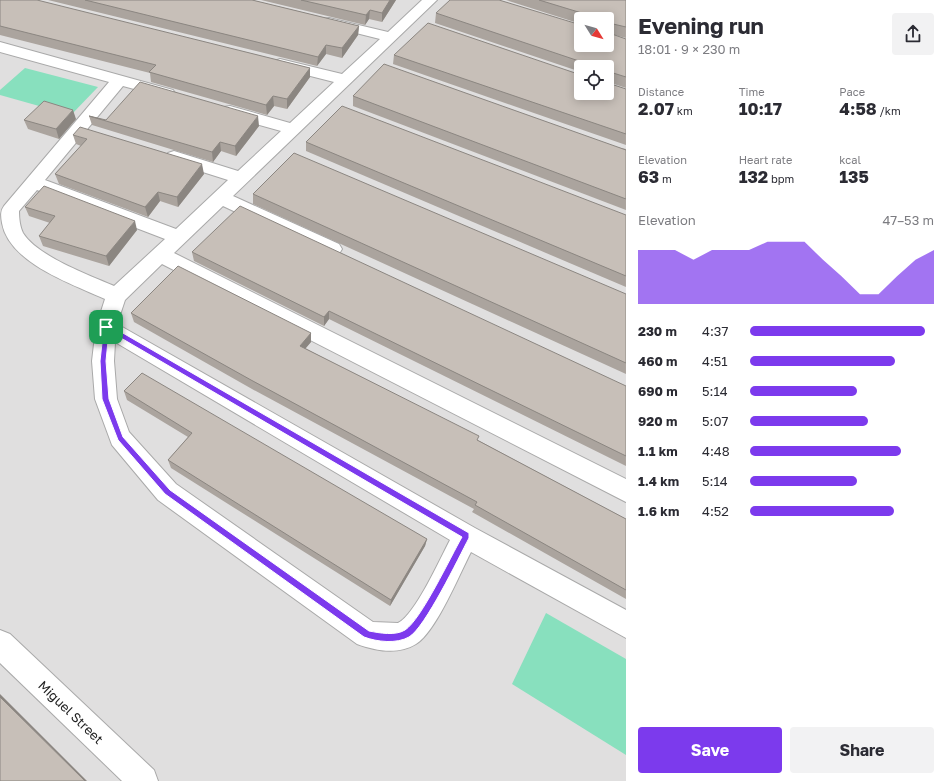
<!DOCTYPE html>
<html lang="en">
<head>
<meta charset="utf-8">
<style>
  :root { --surface:#fff; --page:#f2f2f3; --text:#2b2b33; --muted:#7c7c81; --accent:#7c3aed }
  body { margin:0; font-family:"Golos Text",sans-serif; background:var(--page); color:var(--text); height:100vh; display:flex; flex-direction:column; font-size:15px; white-space:nowrap }
  * { box-sizing:border-box; margin:0 }
  p { font-size:13px; color:var(--muted) }
  .icon { flex:none; width:22px; height:22px; fill:none; stroke:currentColor; stroke-width:2; stroke-linecap:round; stroke-linejoin:round }
  .map { position:relative; flex:1; overflow:hidden }
  .details { display:flex; flex-direction:column; background:var(--surface); width:320px }
  .details>* { flex:none }
  .needle { width:26px; rotate:127deg }
  .buttons { position:absolute; left:574px; top:12px; display:grid; gap:8px }
  .buttons a { display:grid; place-items:center; width:40px; height:40px; border-radius:4px; background:var(--surface); box-shadow:0 2px 10px #0003; font-size:20px }
  .pin { position:absolute; display:grid; place-items:center; width:34px; height:34px; color:#fff; margin:-17px; border-radius:8px; box-shadow:0 2px 6px #0006 }
  .round { display:grid; place-items:center; flex:none; width:42px; height:42px; border-radius:4px; background:var(--page) }
  .headline { display:flex; align-items:center; justify-content:space-between; height:68px; padding:0 12px }
  h1 { font-size:22px; font-weight:700; line-height:30px }
  .figures { display:grid; grid-template-columns:repeat(3,1fr); gap:6px; height:68px; padding:4px 12px }
  .figures div { display:grid; align-content:center }
  .figures b { font-size:17px; font-weight:700 }
  .figures small { font-size:11px; font-weight:400 }
  .figures p { font-size:11px }
  .chart { height:112px; padding:8px 12px }
  .chart p { display:flex; justify-content:space-between }
  .chart svg { width:100%; height:72px; margin-top:4px; fill:var(--accent); opacity:.7 }
  .primary-button { display:flex; gap:8px; margin-top:auto; padding:8px 12px }
  .primary-button a { flex:1; height:46px; border-radius:4px; background:var(--accent); color:#fff; font-size:16px; font-weight:700; line-height:46px; text-align:center }
  .primary-button a+a { background:var(--page); color:var(--text) }
  ul { padding:0 12px; list-style:none; font-size:13px }
  li { display:grid; grid-template-columns:64px 48px 1fr; align-items:center; height:30px }
  li i { height:10px; border-radius:5px; background:var(--accent) }
  main { display:flex; flex:1; min-height:0 }
  .map>svg:first-child { display:block }
  .residential { fill:#e0dfdf; fill-rule:evenodd }
  .pitch { fill:#88e0be }
  .lines { fill:none; stroke-linecap:round; stroke-linejoin:round }
  .minor-casing { stroke:#a9a9a9; stroke-width:2 }
  .minor { fill:#fff; fill-rule:evenodd }
  .wall { fill:#aba49e }
  .shaded-wall { fill:#8b8681 }
  .building { fill:#c7bfb8; stroke:#8b8681 }
  .route { fill:#7c3aed; stroke:#fff; fill-rule:evenodd }
  .labels { text-anchor:middle; dominant-baseline:central; stroke-width:4; stroke-linejoin:round; paint-order:stroke }
  .near-street-label { font-size:13px; fill:#222; stroke:#fff }
</style>
</head>
<body>
<main>
<div class="map">
<svg width="626" height="781" viewBox="0 0 626 781">
  <rect width="100%" height="100%" fill="#f2efe9"/>
  <path class="residential" d="M0,0H626V781H0ZM581,19H607V45H581ZM581,67H607V93H581Z"/>
  <g class="pitch">
    <polygon points="25,68 98,87 71,115 0,95 0,90"/>
    <polygon points="546,613 626,659 626,755 512,684"/>
  </g>
  <g class="lines">
    <g class="minor-casing">
      <g id="minor">
        <path d="M422,0H437L233,196L339,244L342,249L339,254L332,256L325,254L223,206L174,253L626,479V502L162,264L125,300L117,324L475,528L626,610V638L471,552C460,573 436,632 416,644C398,655 376,651 357,644L158,500L112,445L95,399L92,361L96,327L105,299C72,284 9,263 2,223C1,217 0,211 4,206L109,82L0,52V42L173,90L175,93L173,96L167,98L123,86L45,180L176,229L228,180L168,161L165,157L168,153L174,151L238,171L281,131L224,115L222,111L224,107L230,106L290,123L334,82L275,67L272,64L275,61L280,59L342,74L380,39L324,25L322,22L324,19L329,18L388,32ZM37,190L165,239L114,286C89,275 37,256 23,233C20,227 19,218 19,211ZM115,342L450,540C440,559 415,615 398,623L373,622L176,484L129,432L117,399L114,361Z"/>
        <polygon points="0,630 10,634 154,770 158,781 122,781 0,663"/>
      </g>
    </g>
    <use href="#minor" class="minor"/>
  </g>
  <g class="wall">
    <polygon points="0,0 310,68 310,77 287,109 274,106 267,115 151,82 150,73 0,35"/>
    <polygon points="48,0 252,0 359,26 358,35 342,58 326,54 317,66"/>
    <polygon points="261,0 396,0 382,22 369,19 365,25"/>
    <polygon points="506,0 626,0 626,38 611,34 626,39 626,88 608,82 608,83 626,89 626,145 393,64 394,55 581,93 607,67 581,67 581,72 435,23 436,13 581,45 607,19 581,19 581,24"/>
    <polygon points="353,96 626,149 626,210 353,106"/>
    <polygon points="89,116 106,120 259,126 236,156 221,151 213,162 92,125"/>
    <polygon points="76,119 59,139 28,129 24,120"/>
    <polygon points="73,135 204,174 178,207 160,201 148,217 59,184 55,174 81,146 76,144"/>
    <polygon points="306,142 626,215 626,287 306,151"/>
    <polygon points="253,194 626,294 626,374 253,204"/>
    <polygon points="25,207 137,230 109,266 43,246 39,236 50,223 29,216"/>
    <polygon points="192,252 626,386 626,466 329,319 324,326 194,261"/>
    <polygon points="131,313 311,333 311,342 305,348 626,519 626,599 472,512 474,509 252,389 134,322"/>
    <polygon points="124,391 427,539 425,546 390,606 171,468 168,460 188,437 127,400"/>
  </g>
  <g class="shaded-wall">
    <polygon points="390,0 396,0 382,22 382,13"/>
    <polygon points="370,10 369,19 365,25 366,15"/>
    <polygon points="359,26 358,35 342,58 342,48"/>
    <polygon points="326,45 326,54 317,66 318,57"/>
    <polygon points="310,68 310,77 287,109 287,99"/>
    <polygon points="273,96 274,106 267,115 266,105"/>
    <polygon points="73,110 76,119 59,139 56,129"/>
    <polygon points="258,116 259,126 236,156 235,146"/>
    <polygon points="220,142 221,151 213,162 212,152"/>
    <polygon points="202,164 204,174 178,207 177,197"/>
    <polygon points="158,192 160,201 148,217 145,207"/>
    <polygon points="135,221 137,230 109,266 106,256"/>
    <polygon points="329,311 329,319 324,326 324,317"/>
    <polygon points="311,333 311,342 301,354 300,346"/>
    <polygon points="427,539 425,546 390,606 391,600"/>
    <polygon points="0,694 87,781 85,781 0,697"/>
  </g>
  <g class="building">
    <polygon points="0,0 37,0 310,68 287,99 273,96 266,105 149,72 156,65 0,26"/>
    <polygon points="85,0 252,0 359,26 342,48 326,45 318,57"/>
    <polygon points="301,0 390,0 382,13 370,10 366,15"/>
    <polygon points="450,0 499,0 581,25 581,45 607,45 607,19 585,19 585,14 539,0 626,0 626,27 609,23 609,33 626,39 626,77 610,72 608,83 626,89 626,134 394,55 428,23 581,75 581,93 607,93 607,67 585,67 585,63 436,13"/>
    <polygon points="384,64 626,150 626,199 353,96"/>
    <polygon points="140,82 258,116 235,146 220,142 212,152 89,116 106,120"/>
    <polygon points="44,101 73,110 56,129 24,120"/>
    <polygon points="342,106 626,215 626,276 306,142"/>
    <polygon points="80,127 202,164 177,197 158,192 145,207 55,174 87,139 73,135"/>
    <polygon points="294,153 626,294 626,363 253,194"/>
    <polygon points="44,186 135,221 106,256 39,236 55,216 25,207"/>
    <polygon points="240,206 626,386 626,456 329,311 324,317 192,252"/>
    <polygon points="178,266 311,333 300,346 479,436 477,440 626,519 626,590 475,505 477,502 251,380 131,313"/>
    <polygon points="142,373 427,539 391,600 168,460 192,433 124,391"/>
    <polygon points="0,697 85,781 0,781"/>
  </g>
  <path class="route" d="M104,325H109L469,533V538C459,557 425,628 409,637C397,644 377,642 364,637L165,494L118,440L102,399L100,361ZM109,331L462,537C451,556 421,620 405,630C395,636 380,633 369,631L170,490L123,437L109,399L106,361Z"/>
  <g class="labels">
    <g class="near-street-label">
      <text transform="translate(71 712) rotate(44)">Miguel Street</text>
    </g>
  </g>
</svg>
<div class="buttons">
<a><svg class="needle" viewBox="-14 -14 28 28"><path d="M0-13l5 13h-10z" fill="#e53935"/><path d="M0 13l5-13h-10z" fill="#7c7c81"/></svg></a>
<a><svg class="icon" aria-label="locate" viewBox="0 0 24 24"><circle cx="12" cy="12" r="6"/><path d="M12 2v4M12 18v4M2 12h4M18 12h4"/></svg></a>
</div>
<div class="pin" style="left:106px;top:327px;background:#1e9e55"><svg class="icon" aria-label="arrive" viewBox="0 0 24 24"><path d="M6 21V4h12l-3 4 3 4H6"/></svg></div>
</div>
<section class="details">
<div class="headline"><div><h1>Evening run</h1><p>18:01 · 9 × 230 m</p></div><a class="round"><svg class="icon" aria-label="share" viewBox="0 0 24 24"><path d="M12 15V3M7 8l5-5 5 5M5 13v7h14v-7"/></svg></a></div>
<div class="figures">
<div><p>Distance</p><b>2.07<small> km</small></b></div>
<div><p>Time</p><b>10:17</b></div>
<div><p>Pace</p><b>4:58<small> /km</small></b></div>
</div>
<div class="figures">
<div><p>Elevation</p><b>63<small> m</small></b></div>
<div><p>Heart rate</p><b>132<small> bpm</small></b></div>
<div><p>kcal</p><b>135</b></div>
</div>
<div class="chart"><p><span>Elevation</span>47–53 m</p>
<svg viewBox="0 0 160 44" preserveAspectRatio="none"><path d="M0 44V11L10 11L20 11L30 17L40 11L50 11L60 11L70 6L80 6L90 6L100 17L110 27L120 38L130 38L140 27L150 17L160 11V44z"/></svg>
</div>
<ul>
<li><b>230 m</b>4:37<i style="width:95%"></i></li>
<li><b>460 m</b>4:51<i style="width:79%"></i></li>
<li><b>690 m</b>5:14<i style="width:58%"></i></li>
<li><b>920 m</b>5:07<i style="width:64%"></i></li>
<li><b>1.1 km</b>4:48<i style="width:82%"></i></li>
<li><b>1.4 km</b>5:14<i style="width:58%"></i></li>
<li><b>1.6 km</b>4:52<i style="width:78%"></i></li>
</ul>
<div class="primary-button"><a>Save</a><a>Share</a></div>
</section>
</main>
</body>
</html>
